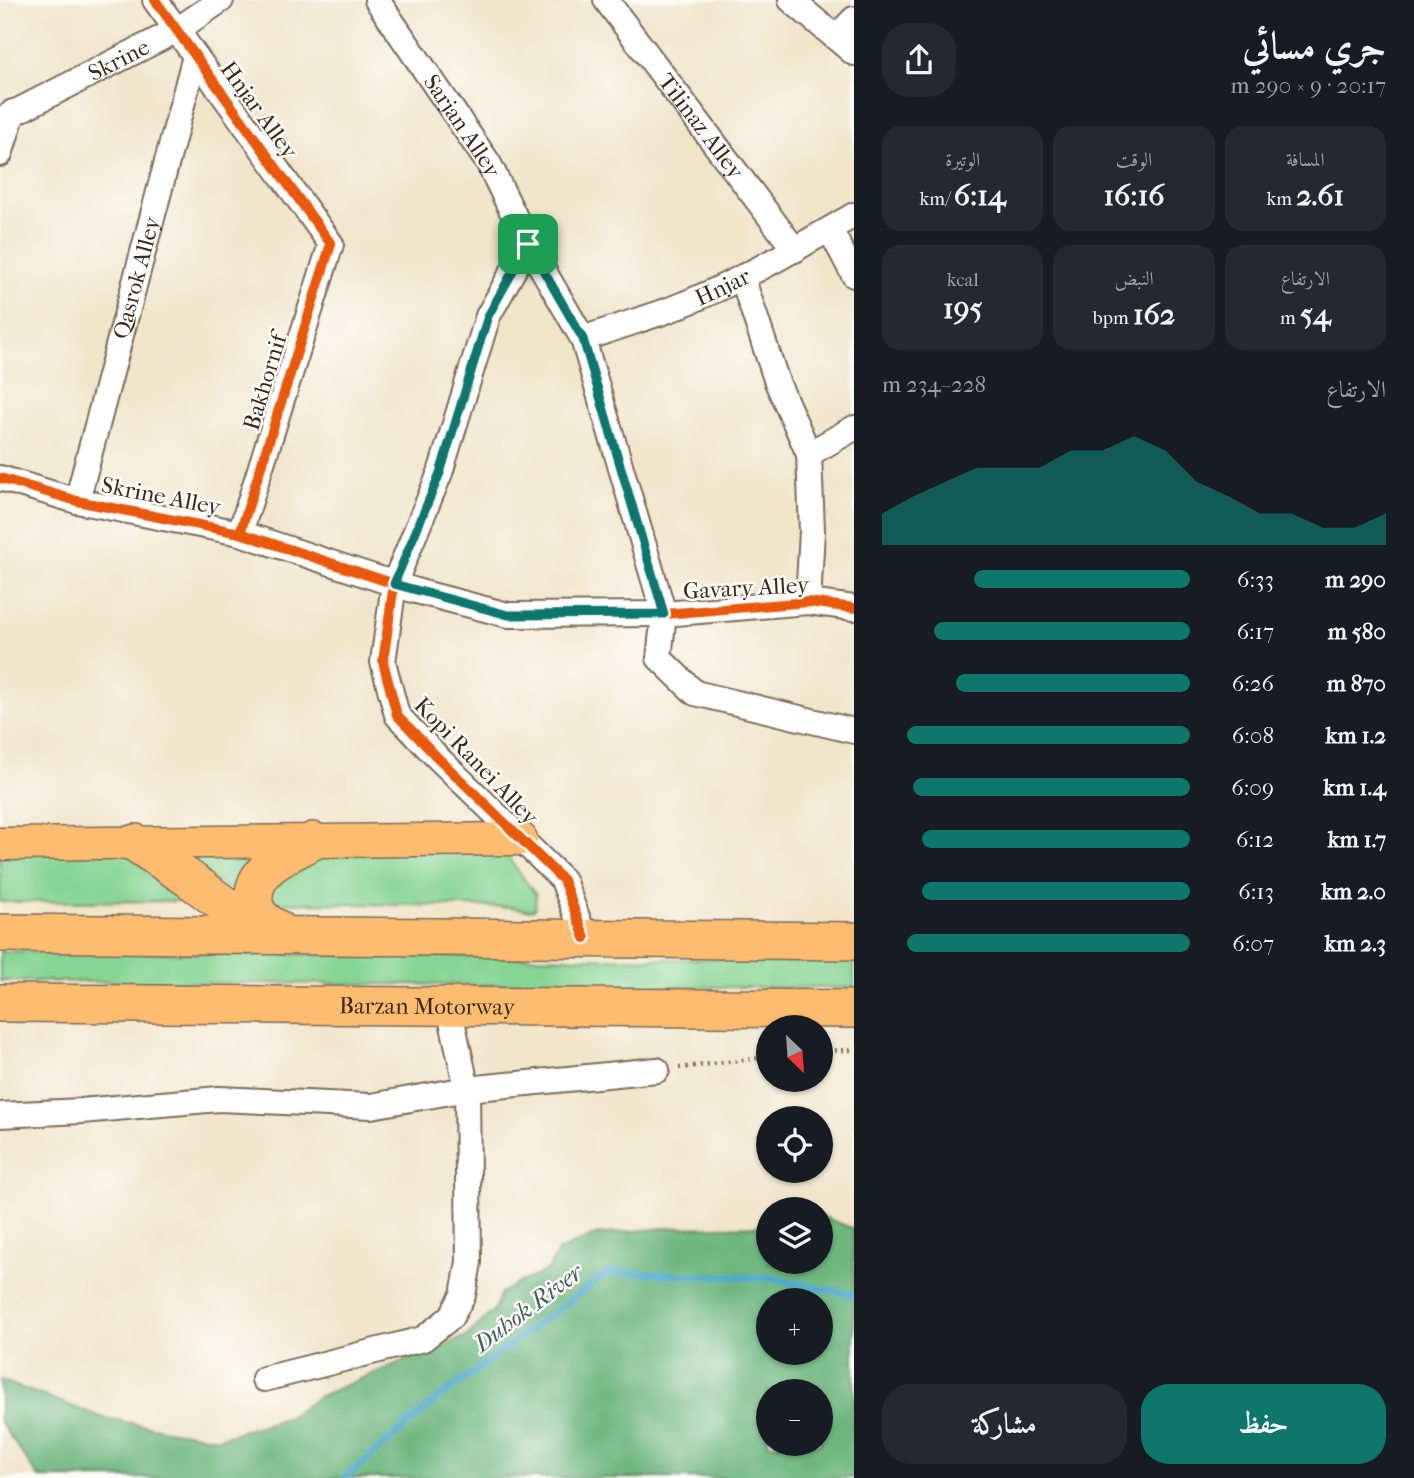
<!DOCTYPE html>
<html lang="ar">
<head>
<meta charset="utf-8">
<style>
  :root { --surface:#171b24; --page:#242831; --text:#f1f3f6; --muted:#9ea1a6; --accent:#0f766e }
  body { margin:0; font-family:"IM FELL French Canon",Amiri,serif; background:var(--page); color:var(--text); direction:rtl; height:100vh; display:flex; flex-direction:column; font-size:26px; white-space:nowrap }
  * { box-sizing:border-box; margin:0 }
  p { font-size:23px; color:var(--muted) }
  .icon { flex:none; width:38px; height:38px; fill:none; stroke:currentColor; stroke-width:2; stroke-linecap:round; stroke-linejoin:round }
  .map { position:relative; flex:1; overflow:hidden; direction:ltr }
  .sheet { display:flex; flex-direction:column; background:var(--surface); width:560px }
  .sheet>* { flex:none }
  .needle { width:46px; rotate:155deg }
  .fabs { position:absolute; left:756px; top:1015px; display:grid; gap:14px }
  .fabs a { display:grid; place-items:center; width:77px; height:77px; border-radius:50%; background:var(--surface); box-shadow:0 2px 5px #0004; font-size:35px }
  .pin { position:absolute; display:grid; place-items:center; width:60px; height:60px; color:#fff; margin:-30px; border-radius:14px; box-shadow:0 4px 10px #0006 }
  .round { display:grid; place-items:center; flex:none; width:74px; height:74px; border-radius:28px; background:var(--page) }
  .overview { display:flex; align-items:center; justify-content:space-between; height:119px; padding:0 28px }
  h1 { font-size:38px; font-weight:800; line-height:52px }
  .figures { display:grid; grid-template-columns:repeat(3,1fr); gap:10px; height:119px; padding:7px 28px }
  .figures div { display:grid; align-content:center; border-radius:18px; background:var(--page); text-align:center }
  .figures b { font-size:30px; font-weight:800 }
  .figures small { font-size:19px; font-weight:400 }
  .figures p { font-size:19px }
  .chart { height:196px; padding:14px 28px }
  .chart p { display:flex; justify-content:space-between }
  .chart svg { width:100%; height:126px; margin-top:7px; fill:var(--accent); opacity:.7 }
  .cta { display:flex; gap:14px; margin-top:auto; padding:14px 28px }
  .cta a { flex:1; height:80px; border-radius:28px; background:var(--accent); color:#fff; font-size:28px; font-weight:800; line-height:80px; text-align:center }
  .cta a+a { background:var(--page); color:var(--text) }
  ul { padding:0 28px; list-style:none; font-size:23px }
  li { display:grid; grid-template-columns:112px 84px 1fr; align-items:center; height:52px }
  li i { height:18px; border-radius:9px; background:var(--accent) }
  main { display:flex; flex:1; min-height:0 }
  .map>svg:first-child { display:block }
  .green { fill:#87d594; stroke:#618059; stroke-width:2 }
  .forest { fill:#6db67e; stroke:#54704e; stroke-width:2; fill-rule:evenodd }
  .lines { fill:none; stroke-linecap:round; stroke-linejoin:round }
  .stream { stroke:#4ea8cc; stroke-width:7 }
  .minor-casing { stroke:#7b6b5a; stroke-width:28 }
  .major-casing { stroke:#7b6b5a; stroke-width:35 }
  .highway-casing { stroke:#7b6b5a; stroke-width:40 }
  .path { stroke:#7b6b5a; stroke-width:4.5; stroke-dasharray:2 5; stroke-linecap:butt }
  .minor { stroke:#fff; stroke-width:24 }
  .major { stroke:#fdbc70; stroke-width:32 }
  .highway { stroke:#fdbc70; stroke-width:37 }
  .cycleway-casing { stroke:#fdfcf7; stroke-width:15 }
  .cycleway { stroke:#e8590c; stroke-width:10 }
  .route-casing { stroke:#fff; stroke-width:14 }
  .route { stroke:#0f766e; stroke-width:9 }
  .labels { text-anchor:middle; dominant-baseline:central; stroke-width:5; stroke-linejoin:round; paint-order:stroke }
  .street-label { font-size:23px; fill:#3b2a1e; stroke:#fdfcf7 }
  .water-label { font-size:24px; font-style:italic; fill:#435c64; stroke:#fdfcf7 }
</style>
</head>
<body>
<main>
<section class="sheet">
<div class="overview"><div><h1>جري مسائي</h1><p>20:17 · 9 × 290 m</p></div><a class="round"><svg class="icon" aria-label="share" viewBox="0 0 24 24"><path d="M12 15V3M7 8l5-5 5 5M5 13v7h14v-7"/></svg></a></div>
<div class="figures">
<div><p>المسافة</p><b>2.61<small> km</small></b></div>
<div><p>الوقت</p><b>16:16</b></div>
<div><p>الوتيرة</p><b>6:14<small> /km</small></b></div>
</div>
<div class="figures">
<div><p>الارتفاع</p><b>54<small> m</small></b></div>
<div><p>النبض</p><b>162<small> bpm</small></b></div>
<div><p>kcal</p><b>195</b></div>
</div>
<div class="chart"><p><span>الارتفاع</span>228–234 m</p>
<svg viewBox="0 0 160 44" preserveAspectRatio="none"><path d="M0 44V33L10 27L20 22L30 17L40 17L50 17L60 11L70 11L80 6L90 11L100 22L110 27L120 33L130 33L140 38L150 38L160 33V44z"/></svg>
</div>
<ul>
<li><b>290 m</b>6:33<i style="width:70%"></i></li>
<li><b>580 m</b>6:17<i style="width:83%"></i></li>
<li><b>870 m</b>6:26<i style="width:76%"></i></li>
<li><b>1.2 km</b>6:08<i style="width:92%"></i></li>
<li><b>1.4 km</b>6:09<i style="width:90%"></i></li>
<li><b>1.7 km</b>6:12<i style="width:87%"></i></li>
<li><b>2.0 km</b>6:13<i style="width:87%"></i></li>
<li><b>2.3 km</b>6:07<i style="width:92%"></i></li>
</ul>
<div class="cta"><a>حفظ</a><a>مشاركة</a></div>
</section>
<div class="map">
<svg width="854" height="1478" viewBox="0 0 854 1478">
  <rect width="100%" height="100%" fill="#fdfcf7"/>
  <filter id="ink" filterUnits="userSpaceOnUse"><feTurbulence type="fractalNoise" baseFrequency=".0143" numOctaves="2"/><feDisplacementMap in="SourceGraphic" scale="14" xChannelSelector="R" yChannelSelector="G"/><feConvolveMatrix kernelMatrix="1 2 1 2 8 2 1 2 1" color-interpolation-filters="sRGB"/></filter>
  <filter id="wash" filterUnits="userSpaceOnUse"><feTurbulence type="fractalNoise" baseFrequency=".00686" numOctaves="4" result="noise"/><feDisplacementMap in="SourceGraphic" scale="28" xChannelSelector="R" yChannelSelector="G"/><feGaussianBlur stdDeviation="1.57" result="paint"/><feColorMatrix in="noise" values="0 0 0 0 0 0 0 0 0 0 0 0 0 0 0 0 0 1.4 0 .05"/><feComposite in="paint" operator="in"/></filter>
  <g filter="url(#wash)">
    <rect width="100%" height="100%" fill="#f1e5ca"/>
    <g class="green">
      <polygon points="490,843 507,856 536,895 535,909 527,910 510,907 257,902 300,851"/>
      <polygon points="304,844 251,900 151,848"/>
      <polygon points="136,846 213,901 0,902 0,851"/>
      <polygon points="0,951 854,961 854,988 0,981"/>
    </g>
    <path class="forest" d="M821,1216L854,1229V1478H39L0,1422V1380L101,1417L167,1430L218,1438L289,1417L320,1396L396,1364L467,1336L494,1310L501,1293L521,1282L548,1270L558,1251L595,1235L665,1228L768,1226V1262H821ZM768,1300H821V1353H768ZM768,1391H821V1444H768Z"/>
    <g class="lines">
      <polyline class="stream" points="345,1478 439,1398 608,1272 770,1278 854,1295"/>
    </g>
  </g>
  <g filter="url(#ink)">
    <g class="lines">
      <g class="minor-casing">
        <g id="minor">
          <polyline points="155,0 331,244 240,533"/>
          <path id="s1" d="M377,0L489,164L528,244L583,339L664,614L659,658L695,693L854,731"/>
          <path id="s2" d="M606,0L795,250"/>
          <polyline points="791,0 854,53"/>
          <polyline points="836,37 854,19"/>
          <path id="s3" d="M0,120L177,30L221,0"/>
          <polyline points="0,154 13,112"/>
          <polyline points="830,230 854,275"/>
          <polyline points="528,244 488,316 440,473 394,584 383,662 397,715 436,756 563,880 585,938"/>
          <polyline points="742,277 777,382 809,454 812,531 808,602"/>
          <path id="s4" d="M583,339C611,329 640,320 669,310C734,285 794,250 854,215"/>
          <polyline points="809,454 854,428"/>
          <polyline points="0,478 77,501 240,533 416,591 508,615 664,614 808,602 854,608"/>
          <path id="s5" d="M77,501L195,56"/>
          <polyline points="0,1115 81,1111 219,1099 371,1106 467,1089 657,1070"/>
          <polyline points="264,1379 423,1339 451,1317 463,1295 469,1262 467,1089 449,1007"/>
        </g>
      </g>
      <g class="major-casing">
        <polyline id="major" points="0,844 521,839"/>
      </g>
      <g class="highway-casing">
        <g id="highway">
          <polyline points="135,843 188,878 226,906 255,922 274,930"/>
          <path d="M278,929C266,923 255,915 254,901C251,868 289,854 313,841"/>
          <polyline points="0,933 854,941"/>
          <path id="s6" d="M0,1003L854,1009"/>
        </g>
      </g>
      <g class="path">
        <polyline points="821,1051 854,1050"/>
        <polyline points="679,1068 768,1057"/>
      </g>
      <use href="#minor" class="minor"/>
      <use href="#major" class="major"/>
      <use href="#highway" class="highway"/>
      <g class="cycleway-casing">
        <g id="cycleway">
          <polyline points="155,0 331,244 240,533"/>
          <polyline points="528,244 488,316 440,473 394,584 383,662 397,715 436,756 563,880 585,938"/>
          <polyline points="0,478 77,501 240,533 416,591 508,615 664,614 808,602 854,608"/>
        </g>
      </g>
      <use href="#cycleway" class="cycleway"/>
    </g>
  </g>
  <g class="lines" filter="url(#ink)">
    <g class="route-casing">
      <polygon id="route" points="528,244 583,339 664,614 508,615 394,584 440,473 488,316"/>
    </g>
    <use href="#route" class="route"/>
  </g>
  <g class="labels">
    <g class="street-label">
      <text stroke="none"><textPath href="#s3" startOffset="133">Skrine</textPath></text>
      <text transform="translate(259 110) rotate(54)">Hnjar Alley</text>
      <text stroke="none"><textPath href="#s2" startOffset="158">Tilinaz Alley</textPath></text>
      <text stroke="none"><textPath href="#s1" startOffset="152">Sarjan Alley</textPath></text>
      <text stroke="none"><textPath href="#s5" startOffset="231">Qasrok Alley</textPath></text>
      <text stroke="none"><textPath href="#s4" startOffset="149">Hnjar</textPath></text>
      <text transform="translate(265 382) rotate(-73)">Bakhornif</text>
      <text transform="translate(161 496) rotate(11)">Skrine Alley</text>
      <text transform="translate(746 588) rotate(-3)">Gavary Alley</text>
      <text transform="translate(476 761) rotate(46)">Kopi Ranei Alley</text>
      <text stroke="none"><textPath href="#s6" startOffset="427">Barzan Motorway</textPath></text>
    </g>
    <g class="water-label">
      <text transform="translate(528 1308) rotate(-37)">Duhok River</text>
    </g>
  </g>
</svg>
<div class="fabs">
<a><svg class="needle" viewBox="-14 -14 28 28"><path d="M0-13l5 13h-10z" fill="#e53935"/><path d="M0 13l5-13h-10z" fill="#9ea1a6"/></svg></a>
<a><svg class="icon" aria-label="locate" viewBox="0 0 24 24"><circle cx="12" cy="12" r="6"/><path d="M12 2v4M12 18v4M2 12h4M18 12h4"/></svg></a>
<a><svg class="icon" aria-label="layers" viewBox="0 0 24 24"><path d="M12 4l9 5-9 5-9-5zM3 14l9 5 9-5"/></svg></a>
<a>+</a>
<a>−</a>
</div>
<div class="pin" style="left:528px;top:244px;background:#1e9e55"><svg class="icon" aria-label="arrive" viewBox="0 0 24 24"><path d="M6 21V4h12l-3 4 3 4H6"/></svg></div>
</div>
</main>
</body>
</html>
